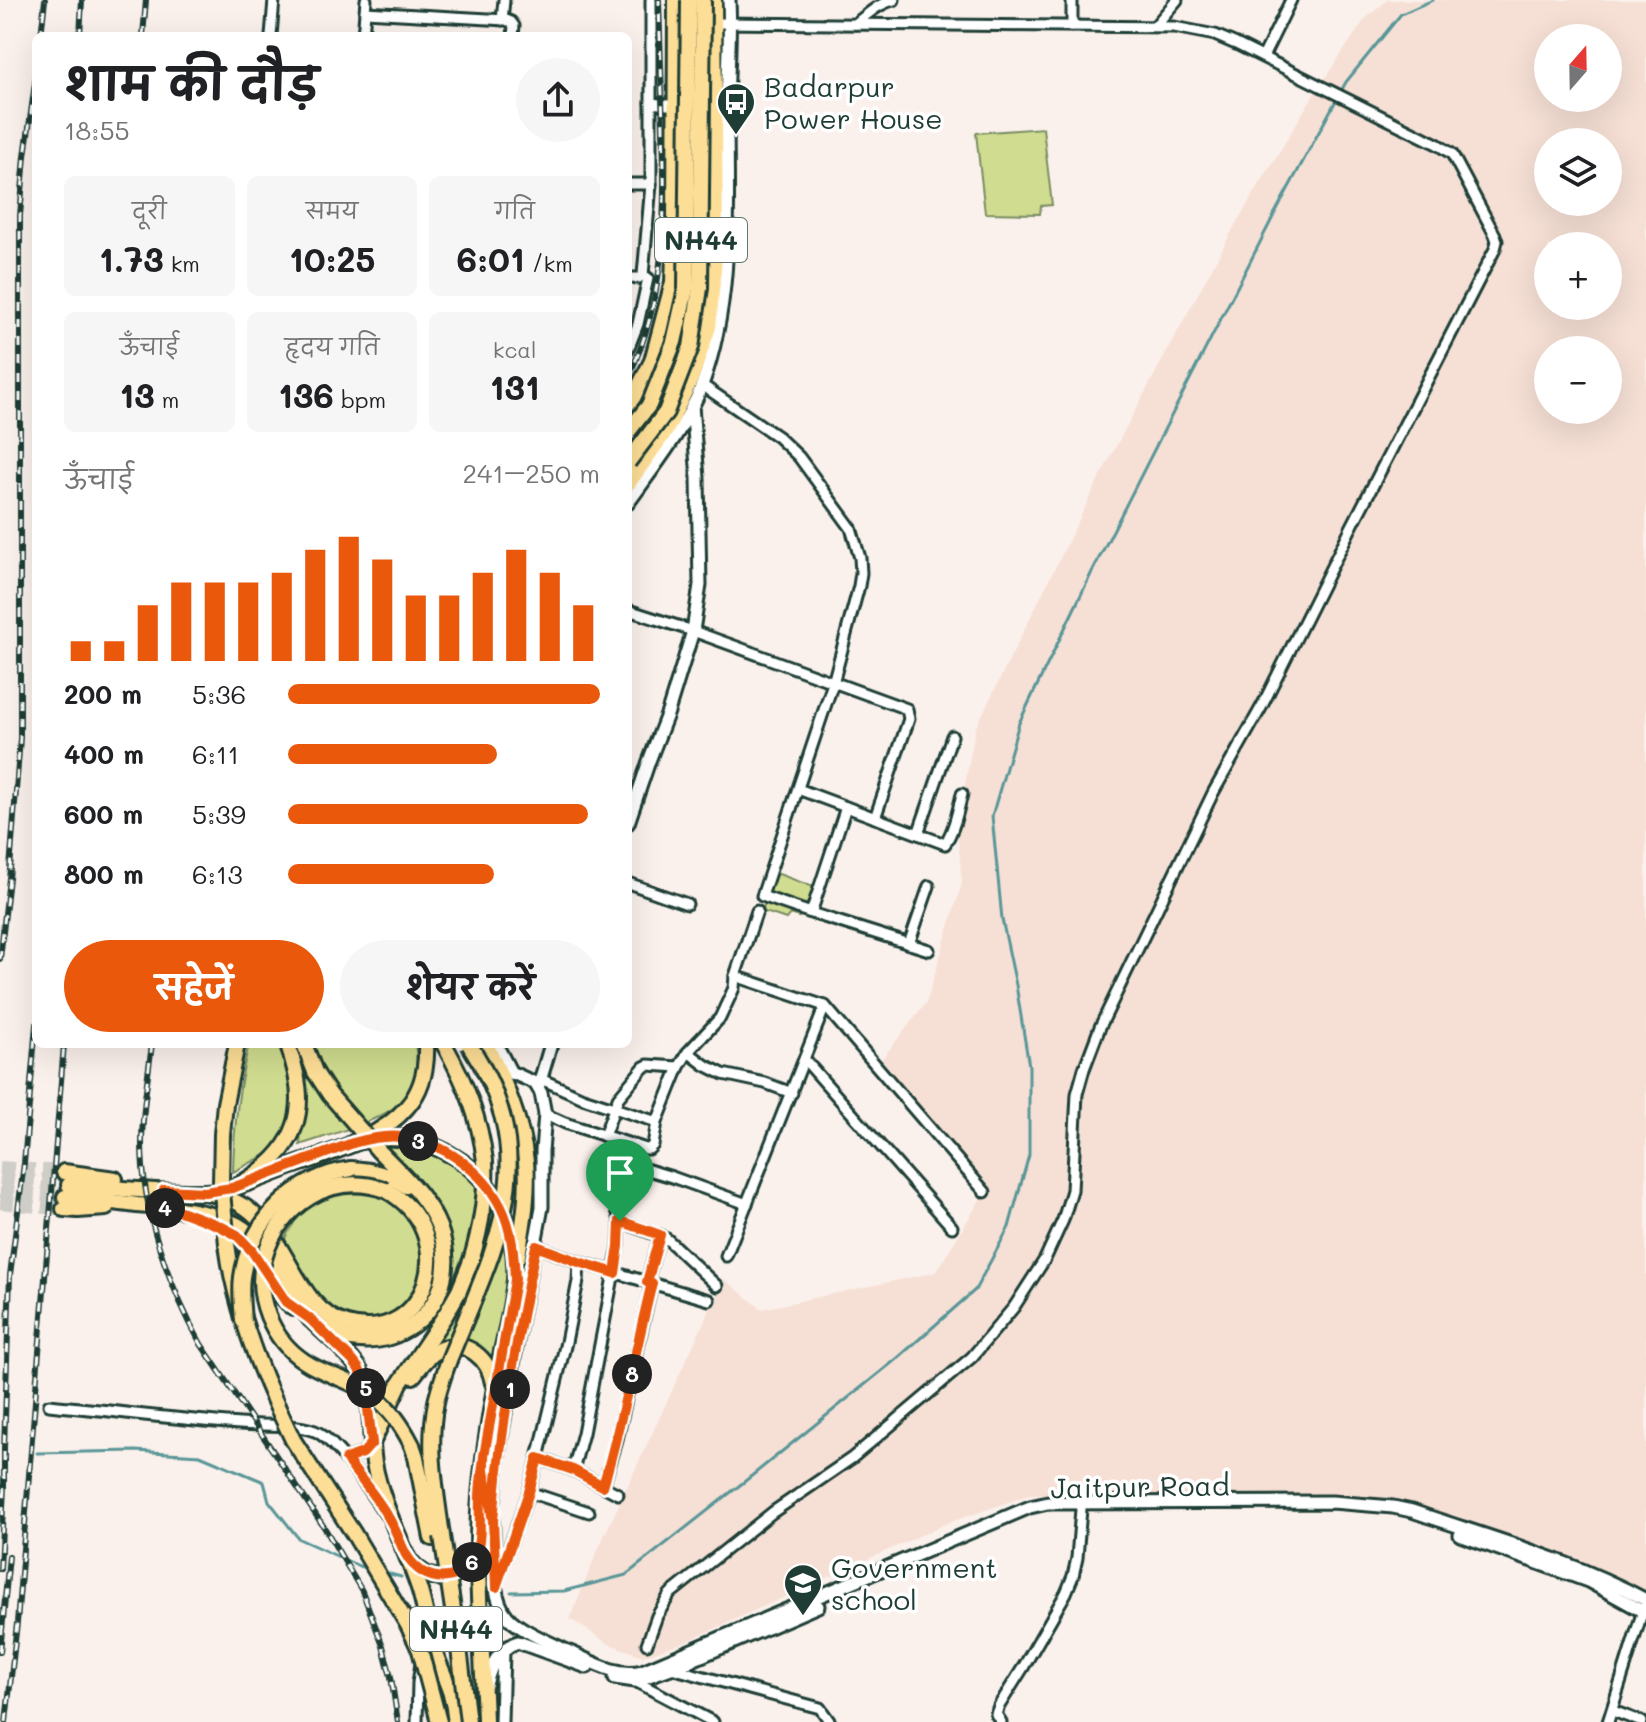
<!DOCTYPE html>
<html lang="hi">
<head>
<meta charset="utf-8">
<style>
  :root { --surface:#fff; --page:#f6f6f6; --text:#202124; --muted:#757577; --accent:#ea580c }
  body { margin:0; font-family:Mali,"Playpen Sans Deva",sans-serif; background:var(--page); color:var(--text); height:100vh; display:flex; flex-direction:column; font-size:30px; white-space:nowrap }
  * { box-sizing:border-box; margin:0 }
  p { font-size:26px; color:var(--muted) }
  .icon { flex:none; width:44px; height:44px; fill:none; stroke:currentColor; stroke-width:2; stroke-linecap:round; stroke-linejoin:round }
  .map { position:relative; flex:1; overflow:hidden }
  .details { position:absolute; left:32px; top:32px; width:600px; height:1016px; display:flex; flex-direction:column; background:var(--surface); border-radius:12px; box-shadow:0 8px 32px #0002 }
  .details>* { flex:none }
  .needle { width:52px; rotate:20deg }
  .controls { position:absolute; left:1534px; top:24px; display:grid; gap:16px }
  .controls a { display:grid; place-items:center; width:88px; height:88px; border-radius:50%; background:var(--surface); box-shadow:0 8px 32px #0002; font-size:40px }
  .pin { position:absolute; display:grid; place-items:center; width:68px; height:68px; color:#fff; margin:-82px -34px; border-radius:50% 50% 50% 0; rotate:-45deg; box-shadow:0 0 8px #0007 }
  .pin .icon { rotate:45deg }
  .km { position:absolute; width:40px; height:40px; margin:-20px; border-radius:50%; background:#222; color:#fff; font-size:22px; line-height:40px; text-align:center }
  .round { display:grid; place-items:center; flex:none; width:84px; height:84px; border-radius:42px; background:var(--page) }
  .overview { display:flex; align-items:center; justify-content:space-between; height:136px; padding:0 32px }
  h1 { font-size:44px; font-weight:700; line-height:60px }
  .figures { display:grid; grid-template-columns:repeat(3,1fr); gap:12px; height:136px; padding:8px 32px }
  .figures div { display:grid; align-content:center; border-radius:12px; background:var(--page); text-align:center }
  .figures b { font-size:34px; font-weight:700 }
  .figures small { font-size:22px; font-weight:400 }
  .figures p { font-size:22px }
  .chart { height:224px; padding:16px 32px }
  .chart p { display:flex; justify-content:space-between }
  .chart svg { width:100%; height:144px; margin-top:8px; stroke:var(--accent); stroke-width:6 }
  .cta { display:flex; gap:16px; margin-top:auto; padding:16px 32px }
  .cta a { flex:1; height:92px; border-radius:48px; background:var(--accent); color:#fff; font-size:32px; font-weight:700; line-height:92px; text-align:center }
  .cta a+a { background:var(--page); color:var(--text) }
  ul { padding:0 32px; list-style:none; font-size:26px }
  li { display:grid; grid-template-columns:128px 96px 1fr; align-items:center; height:60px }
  li i { height:20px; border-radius:10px; background:var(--accent) }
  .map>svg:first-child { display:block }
  .built { fill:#f6e0d5; fill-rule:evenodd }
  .green { fill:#d0dc8f; stroke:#788c62; stroke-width:2 }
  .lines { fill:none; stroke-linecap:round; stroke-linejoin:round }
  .stream { stroke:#5a9698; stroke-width:3 }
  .primary-tunnel { stroke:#cfcdc7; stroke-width:14; stroke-dasharray:14 7; stroke-linecap:butt }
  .minor-casing { stroke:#1f3d34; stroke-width:15 }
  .tertiary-casing { stroke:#1f3d34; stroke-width:17 }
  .primary-casing { stroke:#1f3d34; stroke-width:20 }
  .trunk-casing { stroke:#1f3d34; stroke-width:20 }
  .minor { stroke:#fff; stroke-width:9 }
  .tertiary { stroke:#fff; stroke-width:11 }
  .primary { stroke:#fdde96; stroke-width:14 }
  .trunk { stroke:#fdde96; stroke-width:14 }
  .rail-casing { stroke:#1f3d34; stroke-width:6 }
  .rail { stroke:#fff; stroke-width:3; stroke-dasharray:9; stroke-linecap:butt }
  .primary-bridge-casing { stroke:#1f3d34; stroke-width:20; stroke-linecap:butt }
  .trunk-bridge-casing { stroke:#1f3d34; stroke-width:20; stroke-linecap:butt }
  .primary-bridge { stroke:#fdde96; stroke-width:14 }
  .trunk-bridge { stroke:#fdde96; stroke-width:14 }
  .route-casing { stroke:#fff; stroke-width:16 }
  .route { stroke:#ea580c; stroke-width:10 }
  .labels { text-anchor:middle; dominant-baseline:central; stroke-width:7; stroke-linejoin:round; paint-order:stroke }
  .shield { fill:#fff; stroke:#627771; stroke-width:2 }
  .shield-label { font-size:26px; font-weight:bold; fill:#1f3d34 }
  .poi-label { font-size:28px; fill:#1f3d34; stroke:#fff; text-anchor:start }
  .street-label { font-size:28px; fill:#1f3d34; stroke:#fff }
</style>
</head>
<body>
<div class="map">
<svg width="1646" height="1722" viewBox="0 0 1646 1722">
  <rect width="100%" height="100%" fill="#fbf1ec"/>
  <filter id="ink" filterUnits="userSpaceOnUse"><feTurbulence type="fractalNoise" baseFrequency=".0125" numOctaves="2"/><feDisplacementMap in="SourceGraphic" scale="16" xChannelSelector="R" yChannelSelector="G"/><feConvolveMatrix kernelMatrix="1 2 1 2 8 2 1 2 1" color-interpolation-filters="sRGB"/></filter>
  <g filter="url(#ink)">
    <path class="built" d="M1387,0H1646V1594L1628,1585L1408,1508L1334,1499L1029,1495L948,1523L690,1640L643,1656L609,1644L570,1619L599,1547L724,1279L762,1309L936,1272L984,1193L873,1070L926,1003L962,883L957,828L975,729L1108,461L1235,225L1314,94L1365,19ZM1548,38H1608V98H1548ZM1548,142H1608V202H1548ZM1548,246H1608V306H1548ZM1548,350H1608V410H1548Z"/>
    <g class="green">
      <polygon points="1043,128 1052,205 1041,206 1040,214 985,213 976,133"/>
      <polygon points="776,873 822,890 812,919 801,915 799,917 790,914 786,919 762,911"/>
      <path d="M249,1044H285L293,1093L289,1116L282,1136L267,1154L233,1172C234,1128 238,1086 249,1044Z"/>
      <path d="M310,1044H415C418,1062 417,1084 404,1099C385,1121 328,1135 300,1145L305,1077L322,1070Z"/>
      <path d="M381,1144C392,1144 407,1143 418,1146C467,1161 506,1207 508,1259C510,1293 498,1330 492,1363L454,1340L435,1342L468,1288L479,1261L463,1255L450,1288L447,1287C465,1216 426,1190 381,1144Z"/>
      <path d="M352,1190C361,1192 374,1191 382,1195C387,1197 392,1203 397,1206C468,1262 382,1367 318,1299C315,1295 312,1288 309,1283C300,1269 292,1256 283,1242C297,1211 318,1194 352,1190Z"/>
    </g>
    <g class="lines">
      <g class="stream">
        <polyline points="37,1453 135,1451 200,1455 264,1482 269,1501 299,1539 359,1566 368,1569"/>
        <polyline points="383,1572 401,1577"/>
        <polyline points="511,1592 564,1591 626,1575 754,1474 899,1357 975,1290 1009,1227 1029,1155 1029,1066 1016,985 1002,919 992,816 1019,723 1092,572 1186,387 1275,213 1346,82 1401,14 1433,0"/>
      </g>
      <g class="primary-tunnel">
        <polyline points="0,1168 64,1172"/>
        <polyline points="0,1178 69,1185"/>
        <polyline points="0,1191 65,1197"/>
        <polyline points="0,1202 64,1209"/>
      </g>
      <g class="minor-casing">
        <g id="minor">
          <polyline points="1072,0 1072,26"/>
          <polyline points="365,12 506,20 511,22 514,26 513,36"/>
          <polyline points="502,20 504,0"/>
          <path d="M855,24C867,15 879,3 894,0"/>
          <polyline points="1155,26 1177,0"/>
          <polyline points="271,36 274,0"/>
          <polyline points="363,36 366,0"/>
          <polyline points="1263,57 1291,0"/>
          <polyline points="651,103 676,106"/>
          <polyline points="628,184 651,184"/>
          <polyline points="628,278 639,278 643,275 651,184 651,0"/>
          <polyline points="628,350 638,324 648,278 643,275"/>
          <polyline points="702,385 778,437 799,457 851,528 860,558 861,573 859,586 833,683 762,896 811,913 929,950"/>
          <polyline points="628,610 693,631 907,709 909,719 875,818"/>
          <path d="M798,789L945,844C954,830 958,811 962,794"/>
          <polyline points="918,834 952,736"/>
          <polyline points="628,883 687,904"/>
          <polyline points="811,913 846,807"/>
          <polyline points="909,944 929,886"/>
          <polyline points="735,976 825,1006 985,1192"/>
          <polyline points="688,1052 705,1065 723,1074 765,1083 792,1093"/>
          <polyline points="805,1060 952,1227"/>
          <polyline points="541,1079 583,1098 657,1122 679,1067 688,1052 720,1018 734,988 735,976 757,911"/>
          <polyline points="545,1114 565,1123 646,1149 649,1149 653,1145 657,1122"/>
          <polyline points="604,1136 618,1098 644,1067 648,1065 679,1067"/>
          <polyline points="615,1160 672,1177 747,1204"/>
          <polyline points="620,1221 667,1239 717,1286"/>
          <polyline points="726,1256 825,1006"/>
          <polyline points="579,1262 709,1300"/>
          <polyline points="647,1282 660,1235"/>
          <path d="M49,1405C113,1411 176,1419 240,1424C260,1426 303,1423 319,1433C344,1450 367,1489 385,1514"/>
          <polyline points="538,1458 573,1470 618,1494"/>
          <polyline points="346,1459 363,1453 372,1443"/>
          <polyline points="573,1470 583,1433 619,1246 620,1221 612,1190 615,1160 620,1141"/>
          <polyline points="603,1486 616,1444 652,1283"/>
          <polyline points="529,1492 589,1512"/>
          <polyline points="496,1585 529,1492 538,1458 566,1342 578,1281 579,1262 536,1246"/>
          <polyline points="647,1644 657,1616 670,1594 773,1512 852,1458 972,1357 1014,1307 1045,1259 1063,1220 1072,1190 1077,1094 1084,1069 1100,1027 1213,793 1262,706 1351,528 1495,249 1497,241 1495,235 1452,154 1437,144 1236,44 1215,35 1174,27 714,23"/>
          <polyline points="671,1668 820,1708 830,1722"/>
          <polyline points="635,1681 713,1722"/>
          <polyline points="1613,1711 1642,1722"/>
          <polyline points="417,1722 418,1683 426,1630"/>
          <polyline points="1001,1722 996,1714 999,1706 1024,1666 1066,1593 1073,1576 1077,1558 1081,1509"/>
          <polyline points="1608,1722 1644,1607"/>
        </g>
      </g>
      <g class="tertiary-casing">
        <g id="tertiary">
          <path d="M628,503C654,467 686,427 702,385C734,298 727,207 727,115C727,77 731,38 729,0"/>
          <polyline points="628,823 649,761 668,712 693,631 700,585 698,478 692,406"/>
          <polyline points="496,1044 511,1073"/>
          <polyline points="538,1088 551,1044"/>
          <path d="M485,1476C488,1490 491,1505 492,1519C496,1547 488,1594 507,1616C520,1631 553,1644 572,1653C594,1663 617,1677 642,1671L1030,1507L1048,1503L1332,1502L1393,1507L1412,1511C1491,1538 1572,1560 1646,1600"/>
          <polyline points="494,1501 497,1462 520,1323 542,1207 542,1151 545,1114 541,1093 535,1083 515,1074 499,1070"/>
          <polyline points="1460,1535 1588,1581 1646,1613"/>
          <polyline points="615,1678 635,1681 690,1661 818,1606"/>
          <path d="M486,1685C490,1667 498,1648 518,1642L587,1667"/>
          <polyline points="501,1722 503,1650"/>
        </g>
      </g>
      <g class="primary-casing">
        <g id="primary">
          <polyline points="628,408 652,361 673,282 675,230 676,0"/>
          <polyline points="628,484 666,431 691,379 709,327 716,247 714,0"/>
          <path d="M444,1044C465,1082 480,1118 485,1161"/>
          <path d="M486,1044C504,1081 522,1121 526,1162C529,1193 523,1225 518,1256"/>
          <path d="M353,1143C389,1133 421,1137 453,1156C496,1181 518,1231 515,1280C512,1310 504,1341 498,1370C491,1412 483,1454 480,1497C474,1572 483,1647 485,1722"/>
          <polyline points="64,1172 115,1179"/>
          <path d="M69,1185C114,1188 160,1193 205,1192C233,1191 261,1178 287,1168C327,1153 378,1141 407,1107C423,1089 427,1067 426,1044"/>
          <path d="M65,1197C89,1199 113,1202 137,1205C169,1208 208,1209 237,1225C272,1245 282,1287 307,1315C323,1334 350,1352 361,1373C374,1399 369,1434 374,1463C382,1507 405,1546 419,1588C426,1609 428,1632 435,1653C444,1679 455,1693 455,1722"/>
          <polyline points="64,1209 78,1210 106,1208"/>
          <path d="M244,1241C262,1262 272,1289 293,1308"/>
          <path d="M413,1376C421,1366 429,1354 441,1349C466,1338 489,1359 493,1383"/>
          <polyline points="372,1443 400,1383 446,1314 459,1291 471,1261"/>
          <path d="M411,1562C433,1587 464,1582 476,1551"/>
        </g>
      </g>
      <g class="trunk-casing">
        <g id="trunk">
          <polyline points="304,1044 315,1072"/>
          <polyline points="222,1134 225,1104 237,1044"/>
          <path d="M351,1169C371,1170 389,1174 406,1186"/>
          <path d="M237,1186C271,1167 299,1141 299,1099C299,1080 293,1062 288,1044"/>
          <path d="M205,1192C219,1195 233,1199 245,1207C288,1236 296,1310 347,1324C427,1347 464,1233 386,1190"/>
          <path d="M227,1244C234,1301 253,1354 277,1406"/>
          <path d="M310,1319C380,1376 470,1310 439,1227C427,1196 400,1173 378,1150"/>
          <polyline points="412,1445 416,1457 432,1538"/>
          <path d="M442,1536C436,1491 427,1447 436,1402C439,1388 444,1374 449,1360"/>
        </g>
      </g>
      <use href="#minor" class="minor"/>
      <use href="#tertiary" class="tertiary"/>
      <use href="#primary" class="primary"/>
      <use href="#trunk" class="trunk"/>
      <g class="rail-casing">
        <g id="rail">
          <polyline points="41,36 45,0"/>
          <polyline points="80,36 82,0"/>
          <polyline points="143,36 146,0"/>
          <path d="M628,378C666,298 666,216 663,130C662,87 660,43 659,0"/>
          <polyline points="0,959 10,869 20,738 20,216 25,156 36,76"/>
          <path d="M152,1044C148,1077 142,1110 142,1143C142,1212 168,1284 201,1344L324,1527L362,1591L383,1646L391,1677L398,1722"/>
          <polyline points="0,1569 4,1487 4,1448 10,1275 24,1163 36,1025"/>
          <polyline points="0,1652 9,1556"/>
          <polyline points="6,1722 17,1623 64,1044"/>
        </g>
      </g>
      <use href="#rail" class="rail"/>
      <g class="primary-bridge-casing">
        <path id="primary-bridge" d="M471,1261C481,1228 487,1195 485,1161"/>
      </g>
      <g class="trunk-bridge-casing">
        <g id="trunk-bridge">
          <polyline points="628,432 649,405 674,342 686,289 689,0"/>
          <polyline points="628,462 666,412 691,347 700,288 703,0"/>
          <polyline points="315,1072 330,1095 378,1150"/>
          <polyline points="222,1134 221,1182 227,1244"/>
          <path d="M386,1190C360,1181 335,1182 310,1197C287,1211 271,1233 264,1259C254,1297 272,1340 304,1361C326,1376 354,1380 375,1397C392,1410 403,1427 412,1445"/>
          <path d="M243,1321C242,1306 240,1291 242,1277C250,1221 296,1177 351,1169"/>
          <path d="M449,1360C495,1245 546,1162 469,1044"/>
          <polyline points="277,1406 293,1440 354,1534 408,1625 420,1650 439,1722"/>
          <polyline points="442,1536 460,1656 468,1722"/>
        </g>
      </g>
      <use href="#primary-bridge" class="primary-bridge"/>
      <use href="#trunk-bridge" class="trunk-bridge"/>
    </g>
  </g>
  <g class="lines" filter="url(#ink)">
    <g class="route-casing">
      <path id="route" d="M620,1221L619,1246L615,1273L579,1262L536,1246C517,1337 500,1429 493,1521L484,1470V1456L515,1280C514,1255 512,1229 501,1207C483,1171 443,1142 403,1137C386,1135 370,1138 353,1143L232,1188L205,1192L164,1190V1207L175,1209L220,1226L237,1235L252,1251L286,1302L310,1319L353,1361L359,1369L365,1384L372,1443L363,1453L346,1459C361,1480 380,1501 392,1524C400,1538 403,1556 416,1567C435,1585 467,1579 476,1554C482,1537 479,1516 480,1498C480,1484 483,1470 484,1456V1470L493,1521L496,1587L529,1492L538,1458L573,1470L603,1486C623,1419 635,1351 652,1283L647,1282L660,1235L620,1221"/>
    </g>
    <use href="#route" class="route"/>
  </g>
  <defs>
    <g id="bus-pin" transform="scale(2)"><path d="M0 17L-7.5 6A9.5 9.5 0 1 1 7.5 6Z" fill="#1f3d34" stroke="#fff"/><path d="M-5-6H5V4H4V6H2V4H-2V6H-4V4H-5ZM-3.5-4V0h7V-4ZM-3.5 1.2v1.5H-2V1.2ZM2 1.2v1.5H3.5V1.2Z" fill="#fff"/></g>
    <g id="school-pin" transform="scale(2)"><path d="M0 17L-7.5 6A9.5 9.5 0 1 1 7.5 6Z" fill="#1f3d34" stroke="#fff"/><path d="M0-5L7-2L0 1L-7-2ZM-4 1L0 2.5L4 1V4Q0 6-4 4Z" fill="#fff"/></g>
  </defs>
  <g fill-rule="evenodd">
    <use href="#bus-pin" x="736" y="102"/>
    <use href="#school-pin" x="803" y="1583"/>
  </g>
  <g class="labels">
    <g class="shield">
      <rect x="655" y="218" width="92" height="44" rx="6"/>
      <rect x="410" y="1607" width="92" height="44" rx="6"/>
    </g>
    <g class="shield-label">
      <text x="701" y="240">NH44</text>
      <text x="456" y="1629">NH44</text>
    </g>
    <g class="poi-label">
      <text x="764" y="86">Badarpur<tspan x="764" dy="32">Power House</tspan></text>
      <text x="831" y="1567">Government<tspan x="831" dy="32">school</tspan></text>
    </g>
    <g class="street-label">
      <text transform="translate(1140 1486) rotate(-1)">Jaitpur Road</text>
    </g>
  </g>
</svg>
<div class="controls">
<a><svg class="needle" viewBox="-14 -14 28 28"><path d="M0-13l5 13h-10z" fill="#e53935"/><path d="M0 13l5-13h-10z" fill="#757577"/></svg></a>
<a><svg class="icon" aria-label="layers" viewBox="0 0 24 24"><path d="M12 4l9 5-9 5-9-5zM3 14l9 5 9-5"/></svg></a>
<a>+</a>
<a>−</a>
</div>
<div class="pin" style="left:620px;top:1221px;background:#1e9e55"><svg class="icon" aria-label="arrive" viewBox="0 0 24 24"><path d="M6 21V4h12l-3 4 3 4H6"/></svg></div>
<b class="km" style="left:510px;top:1389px">1</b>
<b class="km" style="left:418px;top:1141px">3</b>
<b class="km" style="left:165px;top:1208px">4</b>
<b class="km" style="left:366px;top:1388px">5</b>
<b class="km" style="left:472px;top:1562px">6</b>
<b class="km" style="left:632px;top:1374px">8</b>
<section class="details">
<div class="overview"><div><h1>शाम की दौड़</h1><p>18:55</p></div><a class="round"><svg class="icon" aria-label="share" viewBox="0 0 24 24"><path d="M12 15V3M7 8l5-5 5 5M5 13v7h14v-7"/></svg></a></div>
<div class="figures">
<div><p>दूरी</p><b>1.73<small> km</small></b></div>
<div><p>समय</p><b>10:25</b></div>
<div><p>गति</p><b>6:01<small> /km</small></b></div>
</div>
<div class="figures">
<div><p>ऊँचाई</p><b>13<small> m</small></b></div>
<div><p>हृदय गति</p><b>136<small> bpm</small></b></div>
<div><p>kcal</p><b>131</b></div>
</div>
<div class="chart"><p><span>ऊँचाई</span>241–250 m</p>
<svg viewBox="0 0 160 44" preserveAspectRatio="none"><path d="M5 44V38M15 44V38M25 44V27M35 44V20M45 44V20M55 44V20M65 44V17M75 44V10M85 44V6M95 44V13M105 44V24M115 44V24M125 44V17M135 44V10M145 44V17M155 44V27"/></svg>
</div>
<ul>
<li><b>200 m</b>5:36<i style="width:100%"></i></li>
<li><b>400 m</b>6:11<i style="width:67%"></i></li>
<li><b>600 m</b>5:39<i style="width:96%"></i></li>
<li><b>800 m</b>6:13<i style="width:66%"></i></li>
</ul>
<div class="cta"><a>सहेजें</a><a>शेयर करें</a></div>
</section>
</div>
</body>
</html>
